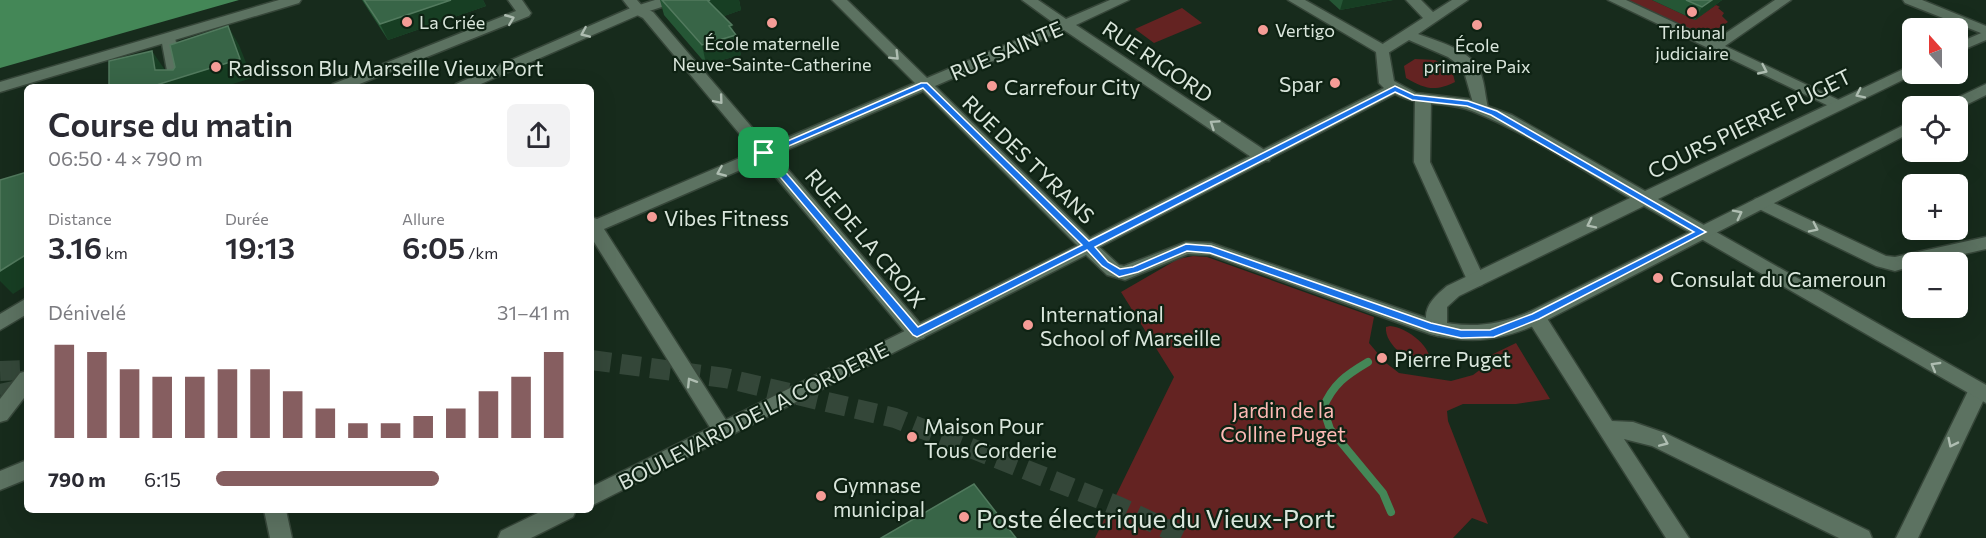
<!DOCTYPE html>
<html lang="fr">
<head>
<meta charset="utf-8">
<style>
  :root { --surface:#fff; --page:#f2f2f3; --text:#2b2b33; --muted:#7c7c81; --accent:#865e60 }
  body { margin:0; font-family:Commissioner,sans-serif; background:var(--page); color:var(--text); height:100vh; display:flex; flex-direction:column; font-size:22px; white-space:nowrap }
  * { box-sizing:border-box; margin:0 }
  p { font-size:20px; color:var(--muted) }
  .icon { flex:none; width:33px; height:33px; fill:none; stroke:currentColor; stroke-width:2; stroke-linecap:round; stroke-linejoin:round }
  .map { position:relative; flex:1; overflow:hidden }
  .side { position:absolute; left:24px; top:84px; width:570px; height:429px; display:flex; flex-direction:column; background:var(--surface); border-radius:9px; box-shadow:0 6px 24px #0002 }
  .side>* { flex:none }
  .needle { width:39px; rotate:339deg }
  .fabs { position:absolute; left:1902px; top:18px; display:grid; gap:12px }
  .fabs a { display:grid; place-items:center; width:66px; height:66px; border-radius:9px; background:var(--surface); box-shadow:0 6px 24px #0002; font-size:30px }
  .pin { position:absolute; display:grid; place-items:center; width:51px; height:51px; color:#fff; margin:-26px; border-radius:12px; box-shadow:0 3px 9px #0006 }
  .round { display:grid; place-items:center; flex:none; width:63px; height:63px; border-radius:9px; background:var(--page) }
  .head { display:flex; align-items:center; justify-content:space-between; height:102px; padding:0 24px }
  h1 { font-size:33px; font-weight:600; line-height:45px }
  .figures { display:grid; grid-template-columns:repeat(3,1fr); gap:9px; height:102px; padding:6px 24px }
  .figures div { display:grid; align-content:center }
  .figures b { font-size:30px; font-weight:600 }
  .figures small { font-size:16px; font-weight:400 }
  .figures p { font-size:16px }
  .chart { height:168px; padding:12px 24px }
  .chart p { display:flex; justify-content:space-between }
  .chart svg { width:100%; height:108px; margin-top:6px; stroke:var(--accent); stroke-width:6 }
  ul { padding:0 24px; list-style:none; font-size:20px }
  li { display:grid; grid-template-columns:96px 72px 1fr; align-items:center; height:45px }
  li i { height:15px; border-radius:8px; background:var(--accent) }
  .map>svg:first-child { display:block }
  .green { fill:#642322 }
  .water { fill:#448757 }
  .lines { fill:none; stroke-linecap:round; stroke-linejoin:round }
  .stream { stroke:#448757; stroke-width:8 }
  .trunk-tunnel { stroke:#344739; stroke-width:20; stroke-dasharray:20 10; stroke-linecap:butt }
  .minor-casing { stroke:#364639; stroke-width:3 }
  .tertiary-casing { stroke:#364639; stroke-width:3 }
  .secondary-casing { stroke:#364639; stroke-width:3 }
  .minor { fill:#5c7261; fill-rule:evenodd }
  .tertiary { fill:#5c7261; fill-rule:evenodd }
  .secondary { fill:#5c7261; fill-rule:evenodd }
  .wall { fill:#255635 }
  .shaded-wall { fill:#173e23 }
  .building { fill:#386547; stroke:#527a5e; stroke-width:1.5 }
  .oneway { stroke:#aebdb1 }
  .route { fill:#1a73e8; stroke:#fff; stroke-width:1.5; fill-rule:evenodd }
  .poi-dot { fill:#f59c96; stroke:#0e2213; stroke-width:2 }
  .labels { text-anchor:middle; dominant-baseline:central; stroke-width:4.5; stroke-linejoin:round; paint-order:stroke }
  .far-poi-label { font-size:18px; fill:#dae6dc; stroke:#0e2213 }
  .street-label { font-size:21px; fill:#dae6dc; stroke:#0e2213 }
  .poi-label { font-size:21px; fill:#dae6dc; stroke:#0e2213; text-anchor:start }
  .park-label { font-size:21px; fill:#fdbab5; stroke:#0e2213 }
  .near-poi-label { font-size:26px; fill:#dae6dc; stroke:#0e2213; text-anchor:start }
</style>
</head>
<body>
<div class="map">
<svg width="1986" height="538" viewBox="0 0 1986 538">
  <rect width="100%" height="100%" fill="#172b1c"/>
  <g class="green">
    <polygon points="1628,0 1652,0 1695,20 1716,5 1720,7 1718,8 1724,13 1722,16 1728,22 1711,33 1699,34"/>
    <polygon points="1182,8 1202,23 1154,43 1135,29"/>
    <path d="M1415,59L1435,60L1452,70L1455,82C1435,92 1425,89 1406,78L1404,66Z"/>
    <polygon points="1193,256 1207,257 1374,317 1369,343 1386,363 1399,373 1451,381 1473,375 1481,369 1487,357 1516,343 1550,399 1516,404 1463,404 1447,411 1448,421 1488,524 1472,518 1453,538 1095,538 1174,377 1121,292 1178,259"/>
    <path d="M1390,326C1406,327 1437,349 1428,366C1412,365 1384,345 1386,327Z"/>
  </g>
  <polygon class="water" points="0,0 239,0 0,68"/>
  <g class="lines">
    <path class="stream" d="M1368,362C1346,375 1333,384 1323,408L1330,429L1383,493L1391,512"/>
    <g class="trunk-tunnel">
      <polyline points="591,360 725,378 895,418 1120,507 1186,538"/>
      <polyline points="0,371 27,370"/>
      <polyline points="0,394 27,388"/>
    </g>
    <g class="minor-casing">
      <g id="minor">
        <polygon points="508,0 522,0 531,13 529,16 352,87 330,87 333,84 516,11"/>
        <polygon points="655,0 676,0 674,3 643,13 474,87 453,87 456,84 633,7"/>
        <polygon points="832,0 847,0 927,78 1055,24 1022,0 1038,0 1066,19 1110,0 1129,0 1076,25 1269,153 1271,157 1269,161 1257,161 1064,30 935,86 1094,242 1097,246 1094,250 1088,252 1082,250 923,91 604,229 733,431 730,437 723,440 716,437 591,237 591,217 597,219 915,83"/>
        <path d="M1406,0H1421L1433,12L1452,0H1468L1418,34C1439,42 1473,50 1481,74C1485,85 1485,96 1488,107L1485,110H1475L1463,68L1448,57L1409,40L1388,53H1378L1376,50L1378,47L1423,18Z"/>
        <polygon points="1608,0 1626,0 1714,41 1775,0 1791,0 1725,46 1843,102 1846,105 1843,108 1833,108"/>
        <polygon points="1903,0 1922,0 1986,26 1986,35 1905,3"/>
        <polygon points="168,34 175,38 186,87 170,87 161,38"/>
        <polygon points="1423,94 1431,99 1430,162 1485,280 1482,285 1476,287 1470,285 1467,280 1414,162 1415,99"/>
        <polygon points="1761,197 1886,256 1895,257 1986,237 1986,249 1929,262 1912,262 1912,266 1895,271 1876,266 1755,207 1753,203 1755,199"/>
        <polygon points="27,298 27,314 0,330 0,314"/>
        <polygon points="1536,310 1543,312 1612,421 1633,422 1665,433 1869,531 1872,538 1839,538 1652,446 1624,439 1689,538 1666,538 1529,322 1527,317 1529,312"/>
        <polygon points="27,371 27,394 7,420 0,422 0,399 20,373"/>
        <polygon points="1978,383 1985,385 1986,395 1918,538 1896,538 1971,385"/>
        <polygon points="27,460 27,479 0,490 0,471"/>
        <polygon points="264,510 286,510 292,538 270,538"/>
      </g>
    </g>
    <g class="tertiary-casing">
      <g id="tertiary">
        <polygon points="623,0 637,0 643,7 653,12 924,328 926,333 924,338 917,340 910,338 643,18 633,13"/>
        <path d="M1288,0H1305L1388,47L1394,81L1416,93L1468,99L1512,115L1645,191L1912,65V74H1915L1658,199L1986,385V403L1644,206L1459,296L1447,307V329L1445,334L1438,336L1431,334C1419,312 1430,300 1447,286L1630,198C1579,168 1527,133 1472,111C1447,101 1419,107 1395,94L1094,250L1088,252L1082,250L1079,246L1082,242L1384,88L1379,83L1376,52Z"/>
        <polygon points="1986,31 1986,40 1958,52 1958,43"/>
      </g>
    </g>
    <g class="secondary-casing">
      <g id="secondary">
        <polygon points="279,0 301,0 299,3 0,92 0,82"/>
        <polygon points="1986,84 1986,95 1958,109 1958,106 1943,106 1946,103"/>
        <path d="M1912,121V132L1543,322C1502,340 1474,345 1430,334L1210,255L1188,254L1125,280L1107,275L1086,255L591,506V487L1088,240L1094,242L1119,265L1124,266L1186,242L1211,243L1432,320C1468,329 1496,326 1529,312Z"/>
        <polygon points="544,510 576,510 573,517 531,538 498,538 501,531"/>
      </g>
    </g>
    <use href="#minor" class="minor"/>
    <use href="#tertiary" class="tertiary"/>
    <use href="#secondary" class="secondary"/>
  </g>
  <g class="wall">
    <polygon points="362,0 483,0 486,6 388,40"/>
    <polygon points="660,0 739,0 741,10 724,16 734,32 741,55 706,64 664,15"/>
    <polygon points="1329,0 1393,0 1340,10"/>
    <polygon points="1652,0 1722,0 1695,20"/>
  </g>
  <g class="shaded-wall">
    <polygon points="451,0 483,0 486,6 388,40 380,24"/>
    <polygon points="710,0 739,0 741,10 713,20 708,1"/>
    <polygon points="1343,0 1393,0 1340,10"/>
    <polygon points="1712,0 1722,0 1695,20 1702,7"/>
    <polygon points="732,25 734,35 736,35 741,55 706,64 702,45"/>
    <polygon points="228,26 239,45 252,78 223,87 150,87 155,70 152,51 165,70 167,82"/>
    <polygon points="27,254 27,285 13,294 0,281 0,271"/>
  </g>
  <g class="building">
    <polygon points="364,0 451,0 380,24"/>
    <polygon points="662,0 710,0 708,1 732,25 729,26 736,35 702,45"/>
    <polygon points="1686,0 1712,0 1702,7"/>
    <polygon points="228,26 240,59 150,87 109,87 109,61 152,51 155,70 173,70 175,67 170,45"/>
    <polygon points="27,172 27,254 0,271 0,180"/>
    <polygon points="974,484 1016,538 881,538"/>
  </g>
  <defs><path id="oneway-chevron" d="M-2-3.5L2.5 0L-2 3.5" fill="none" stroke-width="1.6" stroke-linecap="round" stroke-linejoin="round" transform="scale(1.5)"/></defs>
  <g class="oneway">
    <use href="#oneway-chevron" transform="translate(510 19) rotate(-22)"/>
    <use href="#oneway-chevron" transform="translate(585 33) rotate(157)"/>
    <use href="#oneway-chevron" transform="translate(895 56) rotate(45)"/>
    <use href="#oneway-chevron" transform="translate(1763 70) rotate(25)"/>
    <use href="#oneway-chevron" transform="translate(1860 94) rotate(154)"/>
    <use href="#oneway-chevron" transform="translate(719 100) rotate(50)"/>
    <use href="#oneway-chevron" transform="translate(1214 124) rotate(-146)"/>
    <use href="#oneway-chevron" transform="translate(721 172) rotate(157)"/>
    <use href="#oneway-chevron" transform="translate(1738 214) rotate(-27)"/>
    <use href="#oneway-chevron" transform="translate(1591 224) rotate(154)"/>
    <use href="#oneway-chevron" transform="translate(1814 228) rotate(26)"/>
    <use href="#oneway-chevron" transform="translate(1935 366) rotate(-150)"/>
    <use href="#oneway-chevron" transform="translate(691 382) rotate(-122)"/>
    <use href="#oneway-chevron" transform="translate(1664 442) rotate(23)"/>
    <use href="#oneway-chevron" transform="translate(1952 443) rotate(116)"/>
  </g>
  <path class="route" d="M921,83H927L1089,241L1395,86L1414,95L1468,101L1497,111L1706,232L1539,319L1494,337L1461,338L1430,331L1210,253L1187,251L1138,272L1119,277L1102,266L1087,250L917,337L913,335L760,153ZM923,88L1082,245L918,327L770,154ZM1395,92L1412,100L1467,106L1491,115L1694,232L1532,314L1490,330H1461L1431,323L1211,246L1186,244L1133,267L1120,269L1108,262L1095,247Z"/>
  <g class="poi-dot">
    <circle cx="1692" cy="12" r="6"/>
    <circle cx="407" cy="22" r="6"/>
    <circle cx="772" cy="23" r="6"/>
    <circle cx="1477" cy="25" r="6"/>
    <circle cx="1263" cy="30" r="6"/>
    <circle cx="216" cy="67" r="6"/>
    <circle cx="1335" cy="83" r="6"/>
    <circle cx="992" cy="86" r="6"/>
    <circle cx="652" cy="217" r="6"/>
    <circle cx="1658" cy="278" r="6"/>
    <circle cx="1028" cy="325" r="6"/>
    <circle cx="1382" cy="358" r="6"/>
    <circle cx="912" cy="437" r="6"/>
    <circle cx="821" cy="496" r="6"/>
    <circle cx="964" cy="517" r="6"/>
  </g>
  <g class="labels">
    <g class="far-poi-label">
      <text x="419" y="22" text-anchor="start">La Criée</text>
      <text x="1275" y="30" text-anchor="start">Vertigo</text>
      <text x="1692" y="32">Tribunal<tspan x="1692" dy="21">judiciaire</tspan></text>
      <text x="772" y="43">École maternelle<tspan x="772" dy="21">Neuve-Sainte-Catherine</tspan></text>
      <text x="1477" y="45">École<tspan x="1477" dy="21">primaire Paix</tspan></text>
    </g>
    <g class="street-label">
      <text transform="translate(1006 50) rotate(-23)">RUE SAINTE</text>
      <text transform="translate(1158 61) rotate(34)">RUE RIGORD</text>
      <text transform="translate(1749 123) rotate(-26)">COURS PIERRE PUGET</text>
      <text transform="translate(1029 159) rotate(44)">RUE DES TYRANS</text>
      <text transform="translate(866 238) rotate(50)">RUE DE LA CROIX</text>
      <text transform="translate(753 415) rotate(-27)">BOULEVARD DE LA CORDERIE</text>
    </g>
    <g class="poi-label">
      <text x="228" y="67">Radisson Blu Marseille Vieux Port</text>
      <text x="1323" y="83" text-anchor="end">Spar</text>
      <text x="1004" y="86">Carrefour City</text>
      <text x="664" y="217">Vibes Fitness</text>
      <text x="1670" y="278">Consulat du Cameroun</text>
      <text x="1040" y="313">International<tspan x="1040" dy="24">School of Marseille</tspan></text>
      <text x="1394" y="358">Pierre Puget</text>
      <text x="924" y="425">Maison Pour<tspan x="924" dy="24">Tous Corderie</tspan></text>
      <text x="833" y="484">Gymnase<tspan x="833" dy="24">municipal</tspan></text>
    </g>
    <g class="park-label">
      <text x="1283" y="409">Jardin de la<tspan x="1283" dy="24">Colline Puget</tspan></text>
    </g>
    <g class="near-poi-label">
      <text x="976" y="517">Poste électrique du Vieux-Port</text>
    </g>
  </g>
</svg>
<div class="fabs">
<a><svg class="needle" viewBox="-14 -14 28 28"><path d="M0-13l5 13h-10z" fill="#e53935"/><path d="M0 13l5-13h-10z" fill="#7c7c81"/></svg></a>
<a><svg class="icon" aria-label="locate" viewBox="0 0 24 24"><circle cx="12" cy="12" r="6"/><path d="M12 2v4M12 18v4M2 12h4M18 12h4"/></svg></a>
<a>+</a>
<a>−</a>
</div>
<div class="pin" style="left:764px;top:153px;background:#1e9e55"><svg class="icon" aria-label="arrive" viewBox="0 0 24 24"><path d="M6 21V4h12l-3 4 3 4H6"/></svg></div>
<section class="side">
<div class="head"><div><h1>Course du matin</h1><p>06:50 · 4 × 790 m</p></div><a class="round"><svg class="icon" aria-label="share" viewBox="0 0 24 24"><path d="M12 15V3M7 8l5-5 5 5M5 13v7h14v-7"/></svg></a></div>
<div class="figures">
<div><p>Distance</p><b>3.16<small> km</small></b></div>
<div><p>Durée</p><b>19:13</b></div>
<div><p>Allure</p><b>6:05<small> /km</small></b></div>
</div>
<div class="chart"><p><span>Dénivelé</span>31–41 m</p>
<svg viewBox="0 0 160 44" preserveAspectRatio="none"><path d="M5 44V6M15 44V9M25 44V16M35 44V19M45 44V19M55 44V16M65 44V16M75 44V25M85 44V32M95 44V38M105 44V38M115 44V35M125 44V32M135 44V25M145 44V19M155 44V9"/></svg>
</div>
<ul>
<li><b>790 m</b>6:15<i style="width:63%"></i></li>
</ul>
</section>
</div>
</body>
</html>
